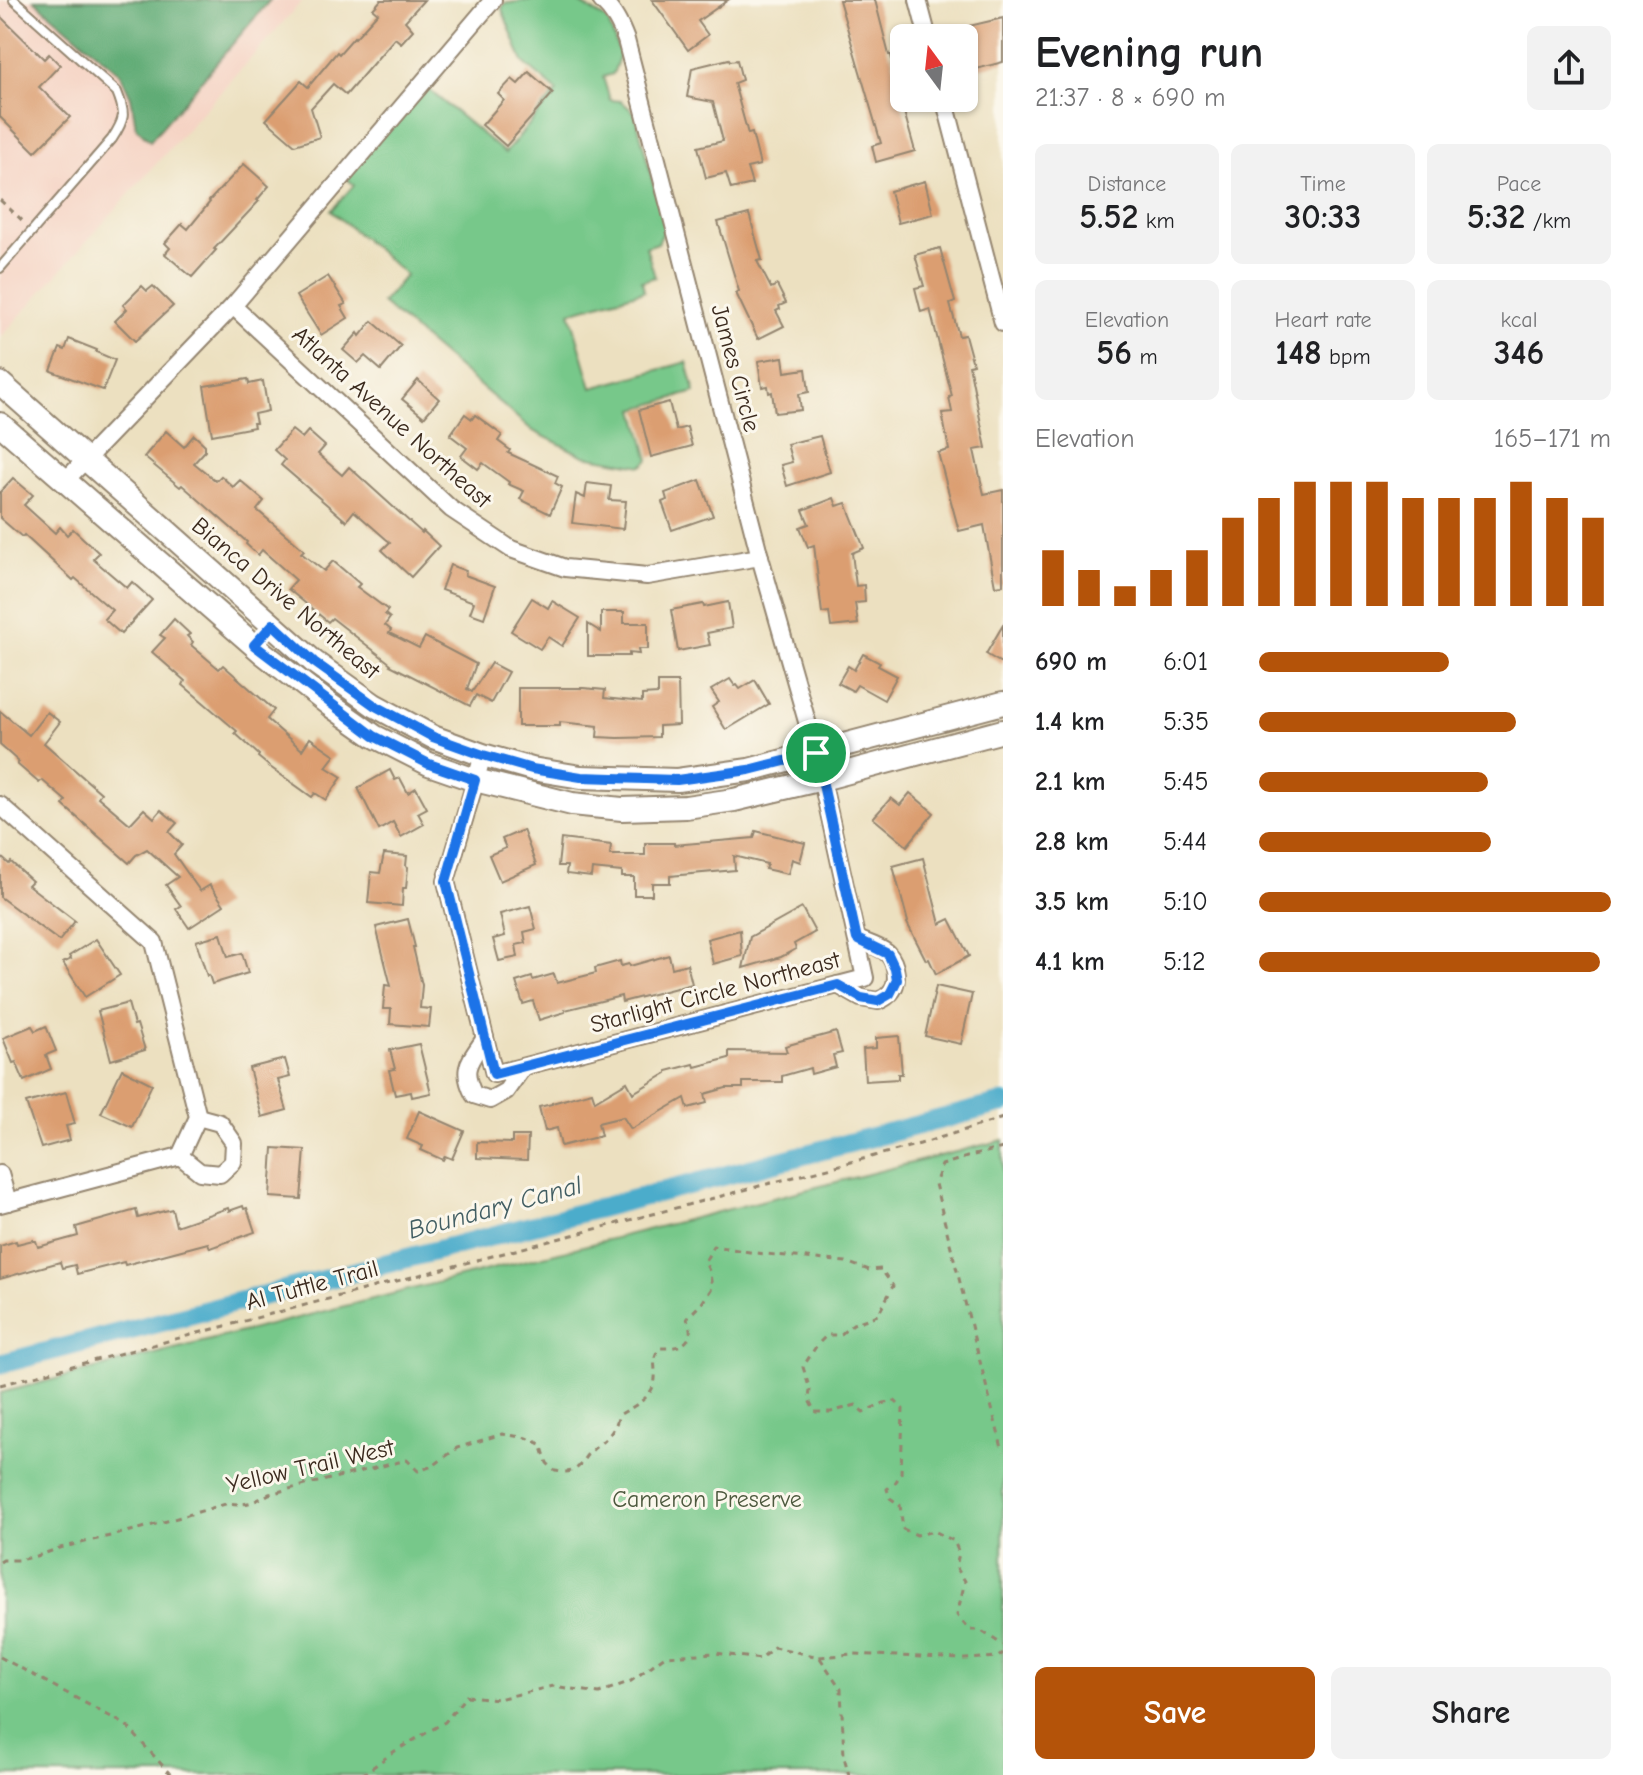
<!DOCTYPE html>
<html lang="en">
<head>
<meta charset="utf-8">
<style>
  :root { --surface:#fff; --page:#f2f2f2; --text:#202124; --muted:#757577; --accent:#b45309 }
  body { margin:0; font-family:"Comic Neue",sans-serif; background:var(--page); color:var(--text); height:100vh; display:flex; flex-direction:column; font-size:30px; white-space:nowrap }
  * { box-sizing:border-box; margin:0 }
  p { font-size:26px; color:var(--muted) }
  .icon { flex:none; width:44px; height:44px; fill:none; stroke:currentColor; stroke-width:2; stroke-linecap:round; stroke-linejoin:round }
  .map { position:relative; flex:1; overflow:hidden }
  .panel { display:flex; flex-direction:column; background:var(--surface); width:640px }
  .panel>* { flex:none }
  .needle { width:52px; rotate:345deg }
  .fabs { position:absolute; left:890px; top:24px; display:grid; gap:16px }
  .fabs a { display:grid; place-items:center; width:88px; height:88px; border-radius:12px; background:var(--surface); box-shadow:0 2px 6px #0004; font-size:40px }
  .pin { position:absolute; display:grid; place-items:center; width:68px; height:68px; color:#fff; margin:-34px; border:4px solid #fff; border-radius:50%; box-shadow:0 2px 8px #0007 }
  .round { display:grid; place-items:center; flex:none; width:84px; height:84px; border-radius:12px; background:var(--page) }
  .summary { display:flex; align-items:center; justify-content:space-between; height:136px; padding:0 32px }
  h1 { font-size:44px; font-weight:800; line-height:60px }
  .stats { display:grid; grid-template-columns:repeat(3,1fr); gap:12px; height:136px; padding:8px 32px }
  .stats div { display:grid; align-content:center; border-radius:12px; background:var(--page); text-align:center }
  .stats b { font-size:34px; font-weight:800 }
  .stats small { font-size:22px; font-weight:400 }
  .stats p { font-size:22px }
  .chart { height:224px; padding:16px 32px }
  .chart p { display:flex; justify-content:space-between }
  .chart svg { width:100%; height:144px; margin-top:8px; stroke:var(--accent); stroke-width:6 }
  .primary-button { display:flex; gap:16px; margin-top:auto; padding:16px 32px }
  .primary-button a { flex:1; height:92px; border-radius:12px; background:var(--accent); color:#fff; font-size:32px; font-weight:800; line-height:92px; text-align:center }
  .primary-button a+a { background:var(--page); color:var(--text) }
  ul { padding:0 32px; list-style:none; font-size:26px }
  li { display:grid; grid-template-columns:128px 96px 1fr; align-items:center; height:60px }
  li i { height:20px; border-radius:10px; background:var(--accent) }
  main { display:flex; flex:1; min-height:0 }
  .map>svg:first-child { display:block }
  .built { fill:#f5d2c2 }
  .green { fill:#77c88a; stroke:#597954; stroke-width:2 }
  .forest { fill:#61ac76; stroke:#4e6b4a; stroke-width:2 }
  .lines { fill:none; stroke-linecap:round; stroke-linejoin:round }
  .canal { stroke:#4caccb; stroke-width:20 }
  .building { fill:#db9e71 }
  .lane-casing { stroke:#94856f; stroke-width:12 }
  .street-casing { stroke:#94856f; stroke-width:20 }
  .secondary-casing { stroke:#94856f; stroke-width:26 }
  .path { stroke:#94856f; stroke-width:3; stroke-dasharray:6 6; stroke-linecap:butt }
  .lane { stroke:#fff; stroke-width:8 }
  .street { stroke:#fff; stroke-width:16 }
  .secondary { stroke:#fff; stroke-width:22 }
  .route-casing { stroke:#fff; stroke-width:16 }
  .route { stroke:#1a73e8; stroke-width:10 }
  .labels { text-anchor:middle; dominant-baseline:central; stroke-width:6; stroke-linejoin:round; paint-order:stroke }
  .street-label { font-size:24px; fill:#3b2a1e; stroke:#fbf7ec }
  .park-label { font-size:24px; fill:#4d593e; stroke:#fbf7ec }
  .water-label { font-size:26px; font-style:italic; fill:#425e63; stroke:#fbf7ec }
</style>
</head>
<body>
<main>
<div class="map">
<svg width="1003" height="1775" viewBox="0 0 1003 1775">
  <rect width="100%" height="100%" fill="#fbf7ec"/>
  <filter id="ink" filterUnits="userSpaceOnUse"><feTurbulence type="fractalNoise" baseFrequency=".0125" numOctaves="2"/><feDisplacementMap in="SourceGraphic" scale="16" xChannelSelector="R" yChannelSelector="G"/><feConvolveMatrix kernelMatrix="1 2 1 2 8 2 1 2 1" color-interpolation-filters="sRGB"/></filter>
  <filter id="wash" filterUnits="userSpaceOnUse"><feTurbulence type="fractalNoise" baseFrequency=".006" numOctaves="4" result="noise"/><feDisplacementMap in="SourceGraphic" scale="32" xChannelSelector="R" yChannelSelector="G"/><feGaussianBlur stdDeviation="1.8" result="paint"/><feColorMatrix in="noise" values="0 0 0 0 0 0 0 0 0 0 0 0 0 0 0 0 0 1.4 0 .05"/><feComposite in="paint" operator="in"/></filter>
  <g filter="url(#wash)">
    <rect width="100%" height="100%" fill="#ece0c0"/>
    <polygon class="built" points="0,0 303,0 0,338"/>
    <g class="green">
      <polygon points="529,0 575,0 607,20 620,54 613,74 603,77 610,100 621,101 635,113 665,229 658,243 646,247 655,277 642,281 644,291 570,312 592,388 687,362 695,392 635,409 649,460 642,466 584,456 533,431 382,303 406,275 331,211 354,185 345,177 423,85 505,153 557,91 523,62 502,9 504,4"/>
      <polygon points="1003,1140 1003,1775 0,1775 0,1393"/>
    </g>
    <polygon class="forest" points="34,0 270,0 150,141 136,127 131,97 120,73"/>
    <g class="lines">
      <polyline class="canal" points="0,1364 1003,1103"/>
    </g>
    <g id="blocks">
      <g class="building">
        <polygon points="381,0 424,0 405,21 413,30 401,43 395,38 346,95 333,84 311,108 320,137 295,145 266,120 301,81 308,87 337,52 339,54 354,37 355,38 378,13 373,9"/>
        <polygon points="652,0 728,0 698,21 708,35 688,50"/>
        <polygon points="839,0 875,0 889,55 891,55 898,83 896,83 915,151 876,162 872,146 881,143"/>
        <polygon points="0,16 44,59 49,54 60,65 39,87 70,117 35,152 0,117"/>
        <polygon points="1003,18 1003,62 976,69 965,27"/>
        <polygon points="729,59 730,61 737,60 742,80 734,83 748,134 752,133 760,165 747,168 752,184 731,189 726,173 706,178 698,147 723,141 713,102 687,97 692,68"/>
        <polygon points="529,72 553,93 506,146 482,125 504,100 498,94 512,79 518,84"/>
        <polygon points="244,164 269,186 257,200 259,201 214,249 216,250 192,277 165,254 170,248 165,243 182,224 188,229 210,202 209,201"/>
        <polygon points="925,181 933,214 898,223 890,191"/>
        <polygon points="749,214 762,260 757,261 771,288 777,285 786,303 779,306 780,309 776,311 784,326 758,339 736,293 739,291 718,222"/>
        <polygon points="940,248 955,302 950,304 959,336 965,335 973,364 969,365 986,448 974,450 980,477 984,494 1003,490 1003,585 995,586 984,525 959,531 938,453 949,450 942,413 952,412 949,397 952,396 930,309 921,312 915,288 924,286 915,255"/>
        <polygon points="328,276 346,304 341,306 348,318 321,335 296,296"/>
        <polygon points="142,286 147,291 153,286 173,306 135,341 115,321 127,309 123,305"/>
        <polygon points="372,321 401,346 381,370 365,356 358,363 343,350 358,333 360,336"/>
        <polygon points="69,339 97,350 96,352 115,360 103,390 51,371 60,348 65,350"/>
        <polygon points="783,357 785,372 806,369 809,392 799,394 801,410 775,413 772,392 769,393 768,386 762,387 758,361"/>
        <polygon points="248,379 249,384 263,381 268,411 254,414 256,423 253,423 254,427 212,435 204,386"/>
        <polygon points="418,380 439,399 424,417 402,399"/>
        <polygon points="669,402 676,430 687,427 692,446 651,457 639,410"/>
        <polygon points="465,414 472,419 475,415 502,435 498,441 510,450 508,453 558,476 555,483 562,487 550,514 520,499 524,491 508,484 509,482 483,463 478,469 461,456 467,448 450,435"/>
        <polygon points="292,430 302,438 308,431 325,446 318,454 342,475 349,467 422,533 423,531 439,546 411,577 382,550 390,542 386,539 354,511 346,521 281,465 285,460 274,450"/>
        <polygon points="166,431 184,447 194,435 205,445 205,451 194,463 216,481 221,476 233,487 240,480 264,501 257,510 304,550 301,553 324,571 333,561 360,584 357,587 388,610 385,614 390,618 385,625 391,630 389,633 419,648 425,637 476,664 467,689 472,692 491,663 508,672 491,703 476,695 470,706 390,665 391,664 332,618 328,622 288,589 296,580 262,550 258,555 246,544 247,542 182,485 180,487 144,457"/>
        <polygon points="820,436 830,472 787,486 781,465 792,462 787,444"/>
        <polygon points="13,478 33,495 24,505 55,533 60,527 67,535 73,529 99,553 93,559 127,588 132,582 152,600 121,634 104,619 112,610 75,578 73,580 24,535 22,537 0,518 0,492"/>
        <polygon points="700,480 713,516 672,530 662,502 667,500 665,493"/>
        <polygon points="587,483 611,486 609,500 626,501 623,529 572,523 576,494 585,498"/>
        <polygon points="834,498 837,506 846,503 864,548 852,553 856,586 864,585 865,602 855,603 858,624 831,627 829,612 822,613 814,545 808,547 800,527 809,524 803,510"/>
        <polygon points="450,565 466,571 465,575 495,586 484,618 470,613 474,602 441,590"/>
        <polygon points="532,598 548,608 552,601 580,618 562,646 548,637 540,649 511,631"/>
        <polygon points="728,602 732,628 707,633 710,645 678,651 671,610 703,604 704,607"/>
        <polygon points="601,612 624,612 624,623 648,623 648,649 638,649 639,654 629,653 629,656 588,656 588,624 601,632"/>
        <polygon points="174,619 190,634 187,636 193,642 191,645 219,669 223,665 274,710 267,719 302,750 310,738 335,755 326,767 342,777 326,800 315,793 312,797 270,767 258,757 259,755 235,733 237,731 183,685 185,681 152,652 165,638 160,635"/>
        <polygon points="1003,625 1003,664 986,654"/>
        <polygon points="863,654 880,663 878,666 897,676 884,700 857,685 853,691 838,683 848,666 854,670"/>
        <polygon points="730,679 735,686 737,685 740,689 755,680 769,704 726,730 712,707 719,702 711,690"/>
        <polygon points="658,682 678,682 679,725 659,726 659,737 618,738 597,737 598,726 560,722 560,726 518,726 518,688 583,688 605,690 604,698 642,702 642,695 658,694"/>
        <polygon points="0,711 29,735 47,712 60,722 44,743 101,793 98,797 130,824 144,809 154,818 161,810 177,823 169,832 182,845 174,854 200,891 210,885 224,905 189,928 176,909 181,906 166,885 178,877 147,849 136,855 129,863 63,805 66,801 42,780 39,783 17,764 19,762 0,745"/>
        <polygon points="390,770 395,780 400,778 408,793 416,788 427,808 418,813 424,824 401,837 393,822 379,830 358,788"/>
        <polygon points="910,793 934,813 907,846 873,818 891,798 900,805"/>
        <polygon points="523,830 536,865 500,881 489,855 506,848 502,839"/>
        <polygon points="756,831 805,843 800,862 792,859 788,874 765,869 767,864 734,856 735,870 670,876 670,883 652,883 652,895 634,895 634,877 622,877 622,872 592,869 591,877 566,874 567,866 558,866 561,839 611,845 610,855 645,855 645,843 674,843 674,845 754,838"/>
        <polygon points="384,854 407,856 406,866 408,867 406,888 403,888 402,906 368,903 371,872 380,873"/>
        <polygon points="0,856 9,864 11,862 32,881 28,885 75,921 59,941 0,897"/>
        <polygon points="923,858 940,924 950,919 969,956 936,974 929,959 926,960 907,923 908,922 893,866"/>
        <polygon points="530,906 536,929 524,932 526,943 516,945 518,957 499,961 493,939 505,936 500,914"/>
        <polygon points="802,908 815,932 794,944 796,949 781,957 743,968 750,937"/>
        <polygon points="408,919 415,947 413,947 422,985 420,1008 431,1009 429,1027 390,1024 391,1009 383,1009 385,985 391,986 376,927"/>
        <polygon points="740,930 742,956 713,964 707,939"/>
        <polygon points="221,934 228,957 242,953 248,973 212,984 209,975 207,976 196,941"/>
        <polygon points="96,939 120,975 85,997 63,963 71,959 69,956"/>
        <polygon points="669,955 672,968 687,964 692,984 622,1002 621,996 565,1010 565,1012 539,1020 533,1001 523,1004 516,982 532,977 533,980 554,974 557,983 596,973 595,968 620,961 621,966 629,964 630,966"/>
        <polygon points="936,986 972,994 961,1044 925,1036"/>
        <polygon points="128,1003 134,1025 137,1024 145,1050 111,1060 98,1011"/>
        <polygon points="32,1026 35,1031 46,1026 56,1051 46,1055 51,1069 24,1081 16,1062 13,1063 3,1038"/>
        <polygon points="836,1032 842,1053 833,1055 836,1067 811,1074 810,1068 782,1076 782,1082 743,1082 743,1088 726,1088 705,1094 707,1103 688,1108 685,1098 631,1129 623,1117 598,1123 601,1136 561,1146 557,1128 545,1131 539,1107 552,1104 552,1103 592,1092 595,1101 627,1082 633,1093 667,1073 667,1071 694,1064 695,1067 729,1058 729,1051 787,1052 785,1046"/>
        <polygon points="899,1036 902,1074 898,1074 898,1079 865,1081 863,1049 876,1048 876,1038"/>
        <polygon points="419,1044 431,1093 412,1097 411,1092 395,1095 389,1070 395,1069 390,1050"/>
        <polygon points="285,1059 290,1077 278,1080 287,1110 262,1117 249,1068"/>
        <polygon points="122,1069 152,1084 132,1127 101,1113"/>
        <polygon points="66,1092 75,1124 66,1126 70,1140 41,1148 26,1103"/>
        <polygon points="419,1111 464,1131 452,1159 445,1156 443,1160 421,1150 423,1146 407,1139"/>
        <polygon points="512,1136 528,1136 527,1160 477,1158 477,1142 512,1143"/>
        <polygon points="273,1148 305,1150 301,1199 270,1197"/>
        <polygon points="243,1206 244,1209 247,1208 255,1232 210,1248 208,1243 125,1265 124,1262 77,1274 75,1265 62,1268 60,1262 0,1279 0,1246 16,1241 17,1244 33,1240 33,1241 36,1241 38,1247 78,1236 76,1227 136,1210 138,1218 172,1209 176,1226 228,1208 229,1211"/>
      </g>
    </g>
  </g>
  <g filter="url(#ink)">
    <use href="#blocks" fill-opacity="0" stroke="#94856f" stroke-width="2"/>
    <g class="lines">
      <g class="lane-casing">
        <path id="lane" d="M0,268L112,139C125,119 126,114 117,92L14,0"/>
      </g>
      <g class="street-casing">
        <g id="street">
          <polyline points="918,0 928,38"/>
          <polyline points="944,98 1003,323"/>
          <polyline points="233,306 451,509 511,549 565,568 647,576 760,557"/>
          <polyline points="65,481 233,306 493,0"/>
          <path d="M483,755L446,881L494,1074L865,978L816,753L760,557L626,40C620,24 614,12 601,0"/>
          <polyline points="0,805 154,942 198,1117 180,1156"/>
          <path d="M838,985L861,998L878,1001C882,999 886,998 889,994C900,984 897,963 887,953C879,946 866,943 857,939"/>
          <path d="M485,1038C470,1061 460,1068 474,1095L490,1100L506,1091L523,1067"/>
          <polyline points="180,1156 200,1172 220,1174 233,1162 234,1143 220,1123 198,1117"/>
          <polyline points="0,1174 8,1202"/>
          <polyline points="0,1204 180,1156"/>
        </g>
      </g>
      <g class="secondary-casing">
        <g id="secondary">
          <polyline points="0,383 314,662 374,705 433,737 483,755 532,769 581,777 677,780 749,770 1003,703"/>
          <polyline points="0,424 263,653 330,705 374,736 429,764 475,780 572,804 622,809 686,807 734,800 822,779 1003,731"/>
        </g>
      </g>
      <g class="path">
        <polyline points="0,200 24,222"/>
        <polyline points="1003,1148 970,1156 942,1165 935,1184 1003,1452"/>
        <polyline points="0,1385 920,1144 1003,1118"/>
        <path d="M0,1562L3,1560H19L40,1555L60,1548L139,1529L229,1503C245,1506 255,1502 269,1494L407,1460L418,1471L433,1466L457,1448L502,1434L527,1438L541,1444L547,1463L555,1471C561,1472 568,1473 574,1470C580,1467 583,1460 587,1455C602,1440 613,1438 619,1415C634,1406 653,1398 655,1379C656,1364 651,1361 660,1348C671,1348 688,1348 690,1333C691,1328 688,1323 687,1318L702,1303L712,1288L710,1273L705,1262L713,1246L756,1253L846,1262L869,1270L881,1269L893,1286L878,1315L853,1324L840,1335H827L817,1345L803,1367L810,1390L809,1400L815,1412H831L856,1405L863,1412L884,1403L895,1401L903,1409L901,1474L895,1483L887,1489L890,1498L900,1505L903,1529L917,1535L934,1531L954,1541L959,1553L956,1567L965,1581L957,1615L969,1630H980L1003,1645"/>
        <polyline points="0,1657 126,1725 171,1775"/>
        <polyline points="820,1658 841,1689 844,1757 849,1775"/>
        <polyline points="362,1775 395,1751 445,1722 466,1696 498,1699 553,1686 599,1693 631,1681 665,1656 715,1653 760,1659 774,1647 819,1657 853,1654 965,1659 998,1657 1003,1653"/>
      </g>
      <use href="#lane" class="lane"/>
      <use href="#street" class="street"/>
      <use href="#secondary" class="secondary"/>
    </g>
  </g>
  <g class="lines" filter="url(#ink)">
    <g class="route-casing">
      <polygon id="route" points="273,624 314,662 374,705 433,737 483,755 532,769 581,777 677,780 749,770 816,753 857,939 888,954 895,969 897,980 890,994 878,1001 861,998 838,985 494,1074 446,881 475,780 429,764 374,736 254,645"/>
    </g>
    <use href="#route" class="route"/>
  </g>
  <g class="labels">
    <g class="street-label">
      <text transform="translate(736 368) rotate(75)">James Circle</text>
      <text transform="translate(392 417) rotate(42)">Atlanta Avenue Northeast</text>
      <text transform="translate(286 598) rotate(40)">Bianca Drive Northeast</text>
      <text transform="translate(715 992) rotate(-15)">Starlight Circle Northeast</text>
      <text transform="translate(312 1285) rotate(-15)">Al Tuttle Trail</text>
      <text transform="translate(310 1466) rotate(-13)">Yellow Trail West</text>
    </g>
    <g class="park-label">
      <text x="707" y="1499">Cameron Preserve</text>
    </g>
    <g class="water-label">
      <text transform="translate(495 1208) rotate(-15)">Boundary Canal</text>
    </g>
  </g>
</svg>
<div class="fabs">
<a><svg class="needle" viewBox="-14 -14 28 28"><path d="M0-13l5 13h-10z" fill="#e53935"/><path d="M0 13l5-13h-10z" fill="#757577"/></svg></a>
</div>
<div class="pin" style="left:816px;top:753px;background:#1e9e55"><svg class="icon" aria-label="arrive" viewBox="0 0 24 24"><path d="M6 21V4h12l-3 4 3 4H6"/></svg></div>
</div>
<section class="panel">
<div class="summary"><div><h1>Evening run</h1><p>21:37 · 8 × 690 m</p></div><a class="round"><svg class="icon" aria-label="share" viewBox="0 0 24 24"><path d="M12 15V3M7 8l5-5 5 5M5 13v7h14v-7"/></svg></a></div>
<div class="stats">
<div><p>Distance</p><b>5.52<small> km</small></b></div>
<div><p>Time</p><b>30:33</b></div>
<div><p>Pace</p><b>5:32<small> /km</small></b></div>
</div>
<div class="stats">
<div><p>Elevation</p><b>56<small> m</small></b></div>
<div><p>Heart rate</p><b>148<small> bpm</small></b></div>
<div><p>kcal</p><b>346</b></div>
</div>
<div class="chart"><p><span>Elevation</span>165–171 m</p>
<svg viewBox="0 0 160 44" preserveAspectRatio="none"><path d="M5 44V27M15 44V33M25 44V38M35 44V33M45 44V27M55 44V17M65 44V11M75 44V6M85 44V6M95 44V6M105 44V11M115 44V11M125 44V11M135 44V6M145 44V11M155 44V17"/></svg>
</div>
<ul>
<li><b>690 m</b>6:01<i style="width:54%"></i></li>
<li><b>1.4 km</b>5:35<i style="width:73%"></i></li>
<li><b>2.1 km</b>5:45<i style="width:65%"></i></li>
<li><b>2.8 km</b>5:44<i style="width:66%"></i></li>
<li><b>3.5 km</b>5:10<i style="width:100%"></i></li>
<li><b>4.1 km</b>5:12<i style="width:97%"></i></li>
</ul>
<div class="primary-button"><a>Save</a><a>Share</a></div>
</section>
</main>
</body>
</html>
